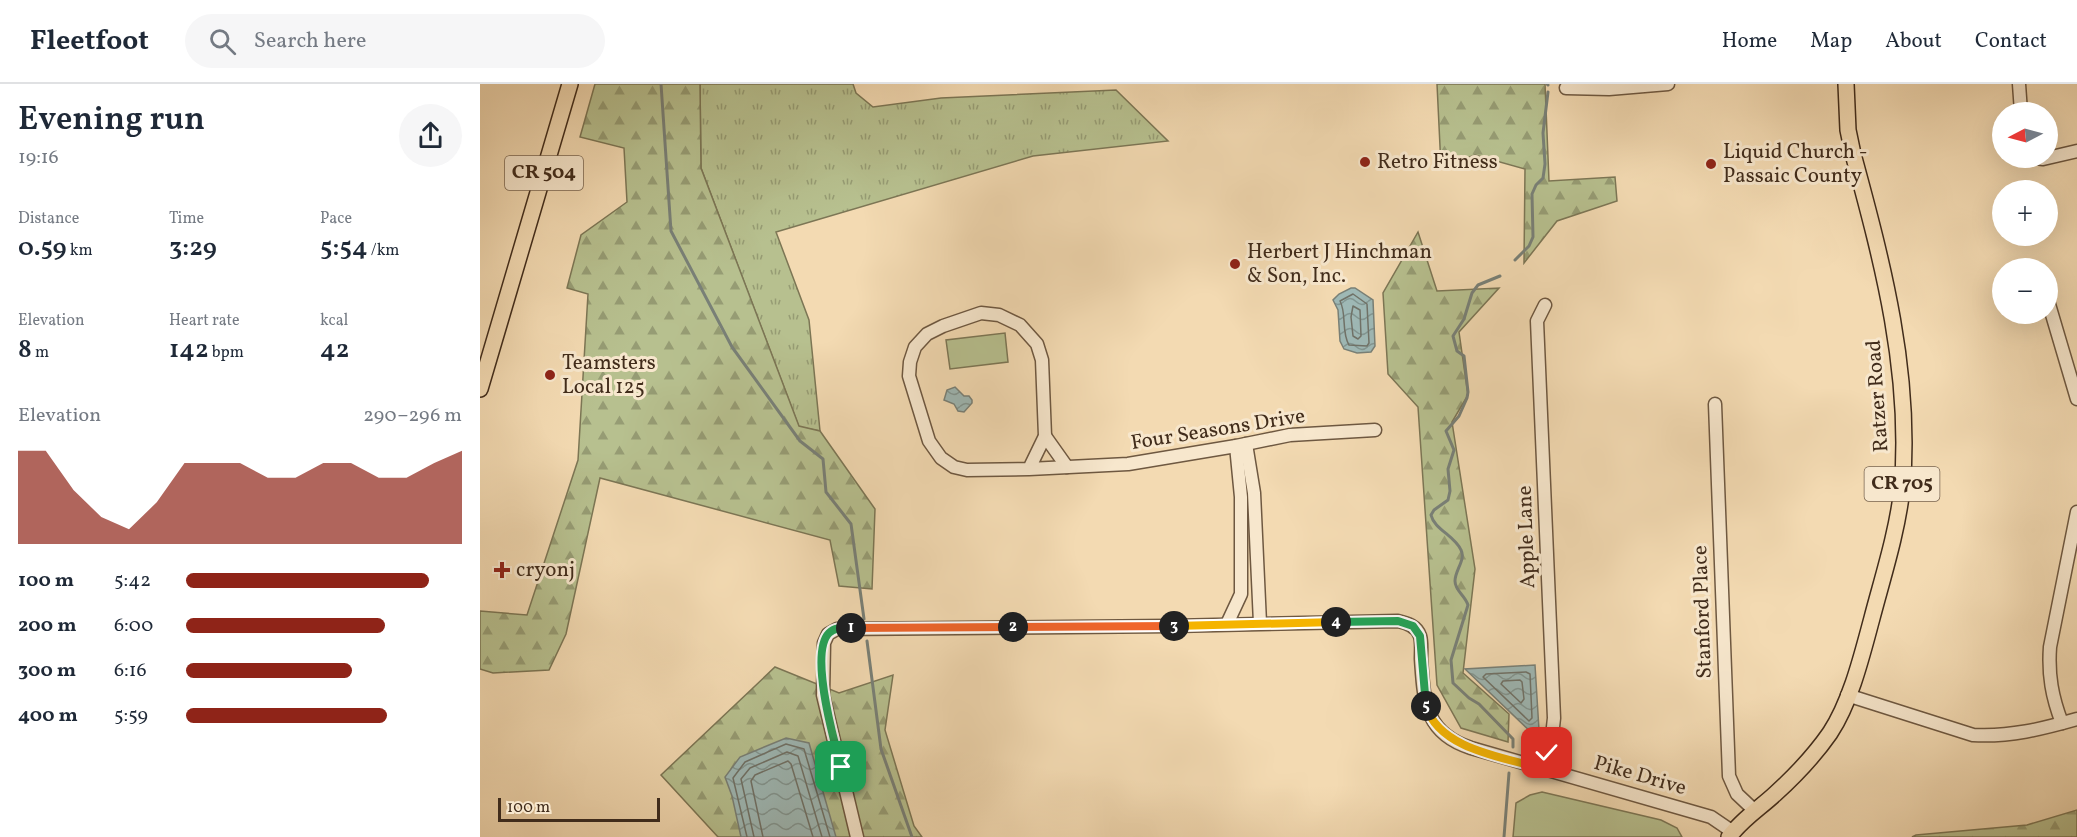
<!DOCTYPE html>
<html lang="en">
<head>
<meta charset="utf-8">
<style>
  :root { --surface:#fff; --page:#f6f6f7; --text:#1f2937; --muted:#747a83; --line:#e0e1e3; --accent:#8f2418 }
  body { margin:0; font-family:Vollkorn,serif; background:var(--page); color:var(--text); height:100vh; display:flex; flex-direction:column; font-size:22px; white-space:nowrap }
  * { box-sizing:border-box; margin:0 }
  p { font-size:20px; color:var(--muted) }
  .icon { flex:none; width:33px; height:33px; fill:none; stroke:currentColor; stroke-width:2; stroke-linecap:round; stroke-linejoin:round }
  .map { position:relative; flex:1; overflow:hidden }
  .sheet { display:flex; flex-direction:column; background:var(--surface); width:480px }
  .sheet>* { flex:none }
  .needle { width:39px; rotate:264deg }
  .controls { position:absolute; left:1512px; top:18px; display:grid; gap:12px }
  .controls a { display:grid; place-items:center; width:66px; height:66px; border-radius:50%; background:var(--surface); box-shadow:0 6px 24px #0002; font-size:30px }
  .scale { position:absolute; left:18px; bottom:15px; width:162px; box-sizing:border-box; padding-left:6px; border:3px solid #412c1b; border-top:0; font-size:16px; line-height:21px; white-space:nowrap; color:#412c1b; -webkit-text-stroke:4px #f7e7cd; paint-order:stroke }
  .pin { position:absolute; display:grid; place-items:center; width:51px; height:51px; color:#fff; margin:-26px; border-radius:12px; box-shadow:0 3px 9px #0006 }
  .km { position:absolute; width:30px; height:30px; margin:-15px; border-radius:50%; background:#222; color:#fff; font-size:16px; line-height:30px; text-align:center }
  .round { display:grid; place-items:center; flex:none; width:63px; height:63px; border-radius:32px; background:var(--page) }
  .overview { display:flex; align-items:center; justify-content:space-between; height:102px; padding:0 18px }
  h1 { font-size:33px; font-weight:600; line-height:45px }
  .metrics { display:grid; grid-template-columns:repeat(3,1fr); gap:9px; height:102px; padding:6px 18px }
  .metrics div { display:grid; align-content:center }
  .metrics b { font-size:26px; font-weight:600 }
  .metrics small { font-size:16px; font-weight:400 }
  .metrics p { font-size:16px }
  .chart { height:168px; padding:12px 18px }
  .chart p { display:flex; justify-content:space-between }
  .chart svg { width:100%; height:108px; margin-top:6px; fill:var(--accent); opacity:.7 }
  ul { padding:0 18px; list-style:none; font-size:20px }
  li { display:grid; grid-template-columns:96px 72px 1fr; align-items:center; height:45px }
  li i { height:15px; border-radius:8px; background:var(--accent) }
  header { display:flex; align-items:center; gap:36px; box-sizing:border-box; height:84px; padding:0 30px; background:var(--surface); border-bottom:2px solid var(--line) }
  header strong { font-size:28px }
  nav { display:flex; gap:33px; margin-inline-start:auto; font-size:21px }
  .search { width:420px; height:54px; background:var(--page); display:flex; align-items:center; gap:15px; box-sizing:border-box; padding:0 21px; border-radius:33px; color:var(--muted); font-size:22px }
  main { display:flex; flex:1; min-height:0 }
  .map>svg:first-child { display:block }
  .grass { fill:url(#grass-tufts); stroke:#7c7655; stroke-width:1.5 }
  .forest { fill:url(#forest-firs); stroke:#7c7655; stroke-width:1.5 }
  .garden { fill:#b7c08f; stroke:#7c7655; stroke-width:1.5 }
  .water { fill:url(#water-waves); stroke:#798077; stroke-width:1.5 }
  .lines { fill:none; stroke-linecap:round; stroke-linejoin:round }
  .shore { stroke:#707268; stroke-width:1.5 }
  .stream { stroke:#798077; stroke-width:3 }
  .minor-casing { stroke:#6e5841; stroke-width:15 }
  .major-casing { stroke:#412c1b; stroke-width:18 }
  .minor { stroke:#f7e7cd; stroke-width:12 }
  .major { stroke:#f3dab2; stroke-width:15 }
  .split-1-casing { stroke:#fff; stroke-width:12 }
  .split-2-casing { stroke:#fff; stroke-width:12 }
  .split-3-casing { stroke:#fff; stroke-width:12 }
  .split-4-casing { stroke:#fff; stroke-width:12 }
  .split-5-casing { stroke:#fff; stroke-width:12 }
  .split-6-casing { stroke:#fff; stroke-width:12 }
  .split-1 { stroke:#22a559; stroke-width:8 }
  .split-2 { stroke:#f0652b; stroke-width:8 }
  .split-3 { stroke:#f0652b; stroke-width:8 }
  .split-4 { stroke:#f5b400; stroke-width:8 }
  .split-5 { stroke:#22a559; stroke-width:8 }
  .split-6 { stroke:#f5b400; stroke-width:8 }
  .poi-dot { fill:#8f2418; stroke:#f7e7cd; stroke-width:2 }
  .labels { text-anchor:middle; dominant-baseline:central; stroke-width:6; stroke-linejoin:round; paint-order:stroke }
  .shield { fill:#f7e7cd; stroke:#786450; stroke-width:1.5 }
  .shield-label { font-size:20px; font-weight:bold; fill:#412c1b }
  .poi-label { font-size:21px; fill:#412c1b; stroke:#f7e7cd; text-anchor:start }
  .street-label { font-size:21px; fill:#412c1b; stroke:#f7e7cd }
</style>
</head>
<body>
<header>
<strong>Fleetfoot</strong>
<div class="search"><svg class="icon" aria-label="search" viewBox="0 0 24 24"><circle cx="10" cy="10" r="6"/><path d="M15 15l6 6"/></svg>Search here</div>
<nav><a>Home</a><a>Map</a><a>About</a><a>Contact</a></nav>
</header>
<main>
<section class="sheet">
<div class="overview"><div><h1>Evening run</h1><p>19:16</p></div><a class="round"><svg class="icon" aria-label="share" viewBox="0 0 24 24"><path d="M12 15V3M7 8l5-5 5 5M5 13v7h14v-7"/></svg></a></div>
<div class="metrics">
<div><p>Distance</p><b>0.59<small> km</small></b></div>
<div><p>Time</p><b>3:29</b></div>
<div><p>Pace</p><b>5:54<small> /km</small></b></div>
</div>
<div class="metrics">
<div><p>Elevation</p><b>8<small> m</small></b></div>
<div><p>Heart rate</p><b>142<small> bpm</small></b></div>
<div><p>kcal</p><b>42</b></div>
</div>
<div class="chart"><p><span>Elevation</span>290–296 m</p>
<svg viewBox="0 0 160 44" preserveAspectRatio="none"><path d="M0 44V6L10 6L20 22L30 33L40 38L50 27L60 11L70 11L80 11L90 17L100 17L110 11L120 11L130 17L140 17L150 11L160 6V44z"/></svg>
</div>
<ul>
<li><b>100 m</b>5:42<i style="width:88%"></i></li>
<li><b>200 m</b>6:00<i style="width:72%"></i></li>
<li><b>300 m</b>6:16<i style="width:60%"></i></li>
<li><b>400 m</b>5:59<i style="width:73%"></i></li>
</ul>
</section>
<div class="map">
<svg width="1597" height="753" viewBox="0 0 1597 753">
  <defs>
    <pattern id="grass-tufts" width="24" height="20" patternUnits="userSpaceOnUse" patternTransform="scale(1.5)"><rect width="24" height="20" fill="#b7c08f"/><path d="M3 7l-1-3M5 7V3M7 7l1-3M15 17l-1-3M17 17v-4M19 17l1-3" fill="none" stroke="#969c74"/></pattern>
    <pattern id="forest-firs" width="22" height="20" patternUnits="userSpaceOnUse" patternTransform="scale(1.5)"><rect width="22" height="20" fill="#b7c08f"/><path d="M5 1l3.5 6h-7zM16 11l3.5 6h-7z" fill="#969c74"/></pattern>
    <pattern id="water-waves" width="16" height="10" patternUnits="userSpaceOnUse" patternTransform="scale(1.5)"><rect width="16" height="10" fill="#9eb8b5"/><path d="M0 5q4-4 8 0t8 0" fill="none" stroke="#829692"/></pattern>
  </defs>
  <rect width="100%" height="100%" fill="#f3dab2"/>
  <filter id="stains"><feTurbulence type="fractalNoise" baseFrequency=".00333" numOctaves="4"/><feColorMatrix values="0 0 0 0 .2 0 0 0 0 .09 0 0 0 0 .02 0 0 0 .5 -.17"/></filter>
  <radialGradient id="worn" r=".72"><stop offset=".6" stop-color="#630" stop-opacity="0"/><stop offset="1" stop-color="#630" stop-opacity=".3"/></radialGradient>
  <polygon class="grass" points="220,0 373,0 376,9 393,23 461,14 636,6 688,57 553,72 296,148 329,236 340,347 319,343 221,84"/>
  <g class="forest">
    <polygon points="115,0 220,0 221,84 319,342 340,347 395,425 392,505 359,502 350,456 120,394 86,550 69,586 13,589 0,585 0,527 47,531 98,376 108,210 87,204 101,151 147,118 144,64 100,53"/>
    <polygon points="957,0 1065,0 1069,97 1135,93 1137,117 1077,137 1044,179 1045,85 995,71 961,83"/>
    <polygon points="938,148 957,207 1019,204 979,248 988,311 972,338 995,485 983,589 1029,630 1028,658 981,644 957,601 938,323 908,290 903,209"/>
    <polygon points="295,583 359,609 413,591 405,646 434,742 442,753 238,753 181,691"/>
    <polygon points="1597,726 1597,753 1432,753 1436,751 1547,741"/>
  </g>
  <g class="garden">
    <polygon points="525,249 528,278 470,285 466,256"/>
    <polygon points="1062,708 1181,736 1197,744 1202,753 1033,753 1036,719 1050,711"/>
  </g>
  <g class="water">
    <polygon points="871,204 875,204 893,216 895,262 891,268 877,269 864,265 860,257 858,226 853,216 859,210"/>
    <polygon points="475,303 484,312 489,312 492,316 492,319 484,328 478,327 474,320 464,316 467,306"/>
    <polygon points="1055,581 1059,646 1054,651 985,585"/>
    <polygon points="306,654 329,659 356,753 261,753 252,712 245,693 260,673"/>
  </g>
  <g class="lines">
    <g class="shore">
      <path d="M873,210L887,220L889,259L887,262L869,261C861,248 867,230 860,217Z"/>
      <polygon points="873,222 880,226 881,252 878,255 873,252 871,233"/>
      <polygon points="1046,588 1050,590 1052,634 1049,637 1003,593 1006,590"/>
      <polygon points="1040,596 1042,598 1044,615 1041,619 1021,600 1023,597"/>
      <polyline points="267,753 253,694 265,678 306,660 324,665 350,753"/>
      <polyline points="274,753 261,695 270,684 307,668 318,672 342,753"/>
      <polyline points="283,753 271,697 275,691 308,677 311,680 333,753"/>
    </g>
    <g class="stream">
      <polyline points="181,0 191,147 252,263 320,357 343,375 346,408 371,440 384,535"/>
      <polyline points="1067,0 1068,1"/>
      <polyline points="1035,176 1049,162 1053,153 1052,110 1056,101 1063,94 1065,80 1063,49 1068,8"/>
      <path d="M1020,192L998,201L992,209L984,235L973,252L977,267L984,272L988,308L987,314L979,332L966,347L974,366L968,385L970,407L968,416L954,426L951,431C954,445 975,452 981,466C986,476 975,486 975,497C975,507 985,511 988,521L971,576L973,599L989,614L999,620L1033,655V663"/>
      <polyline points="387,557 401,665 432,753"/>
      <polyline points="1024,753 1029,689"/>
    </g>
    <g class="minor-casing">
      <g id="minor">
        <polyline points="1539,0 1541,28"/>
        <polyline points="1086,4 1129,5 1188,0"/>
        <polyline points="1555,74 1563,75 1597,67"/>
        <polyline points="1568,217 1597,315"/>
        <polyline points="1235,320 1249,692 1257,710 1274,726"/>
        <polyline points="565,352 587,383"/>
        <polyline points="766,360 774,409 780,539"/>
        <polyline points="549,385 565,352 562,276 557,260 540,241 519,231 501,229 463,242 447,250 435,263 430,278 429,292 449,357 461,374 474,383 487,386 549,385 648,380 756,362 810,351 895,346"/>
        <polyline points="747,540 761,510 761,413 756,362"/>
        <path d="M1367,611L1493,651C1530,653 1562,645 1597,635"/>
        <path d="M1582,639C1572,613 1568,591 1570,563L1597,428"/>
        <polyline points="1060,684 1072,652 1074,634 1057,237 1065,221"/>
        <path d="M377,753L343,611L344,559L348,550L357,545L692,542L918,537C927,539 937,542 940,552C942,559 941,568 941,575C944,616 944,649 991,664L1231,733L1253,748"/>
      </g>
    </g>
    <g class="major-casing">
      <g id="major">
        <polyline points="0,305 90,0"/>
        <path d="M1249,753C1262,735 1280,724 1295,710C1316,691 1334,672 1350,649C1371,617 1382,571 1392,534C1403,492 1417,449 1422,405C1432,290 1403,180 1373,70L1368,46L1366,0"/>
      </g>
    </g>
    <use href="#minor" class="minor"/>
    <use href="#major" class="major"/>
  </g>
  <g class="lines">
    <g class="split-1-casing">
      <path id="split-1" d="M361,683C354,657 329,569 349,549C355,543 363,544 371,544"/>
    </g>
    <g class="split-2-casing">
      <polyline id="split-2" points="371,544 533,543"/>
    </g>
    <g class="split-3-casing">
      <polyline id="split-3" points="533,543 694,542"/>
    </g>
    <g class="split-4-casing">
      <polyline id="split-4" points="694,542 856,538"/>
    </g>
    <g class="split-5-casing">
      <polyline id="split-5" points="856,538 918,537 933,542 940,552 946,622"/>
    </g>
    <g class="split-6-casing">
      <path id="split-6" d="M946,622C959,665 1022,673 1060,684L1067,669"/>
    </g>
    <use href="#split-1" class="split-1"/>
    <use href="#split-2" class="split-2"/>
    <use href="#split-3" class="split-3"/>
    <use href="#split-4" class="split-4"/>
    <use href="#split-5" class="split-5"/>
    <use href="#split-6" class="split-6"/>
  </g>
  <g class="poi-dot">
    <circle cx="885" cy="78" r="6"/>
    <circle cx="1231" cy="80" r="6"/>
    <circle cx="755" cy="180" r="6"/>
    <circle cx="70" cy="291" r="6"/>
    <path d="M19 477h6v6h6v6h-6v6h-6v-6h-6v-6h6z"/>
  </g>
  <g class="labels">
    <g class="shield">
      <rect x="25" y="72" width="78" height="34" rx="4.5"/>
      <rect x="1384.5" y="383" width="75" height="34" rx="4.5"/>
    </g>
    <g class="shield-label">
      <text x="64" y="89">CR 504</text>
      <text x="1422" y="400">CR 705</text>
    </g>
    <g class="poi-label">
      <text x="1243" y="68">Liquid Church -<tspan x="1243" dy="24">Passaic County</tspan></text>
      <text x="897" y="78">Retro Fitness</text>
      <text x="767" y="168">Herbert J Hinchman<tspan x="767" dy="24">&amp; Son, Inc.</tspan></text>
      <text x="82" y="279">Teamsters<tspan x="82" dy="24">Local 125</tspan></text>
      <text x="36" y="486">cryonj</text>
    </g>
    <g class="street-label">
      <text transform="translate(1398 312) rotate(-94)">Ratzer Road</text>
      <text transform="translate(738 346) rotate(-9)">Four Seasons Drive</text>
      <text transform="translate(1047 453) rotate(-92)">Apple Lane</text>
      <text transform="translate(1223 528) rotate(-92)">Stanford Place</text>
      <text transform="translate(1160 692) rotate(16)">Pike Drive</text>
    </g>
  </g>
  <rect width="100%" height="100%" filter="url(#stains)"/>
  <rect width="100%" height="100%" fill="url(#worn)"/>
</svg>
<div class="controls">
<a><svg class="needle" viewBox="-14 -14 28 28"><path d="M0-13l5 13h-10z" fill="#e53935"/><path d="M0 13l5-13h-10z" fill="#747a83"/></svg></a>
<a>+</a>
<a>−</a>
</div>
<div class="scale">100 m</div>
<div class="pin" style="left:361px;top:683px;background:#1e9e55"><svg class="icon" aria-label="arrive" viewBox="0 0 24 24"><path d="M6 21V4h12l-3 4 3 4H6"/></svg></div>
<div class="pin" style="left:1067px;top:669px;background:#d93025"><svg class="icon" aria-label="check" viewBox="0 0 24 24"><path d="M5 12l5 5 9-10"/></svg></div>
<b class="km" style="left:371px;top:544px">1</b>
<b class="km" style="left:533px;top:543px">2</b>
<b class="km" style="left:694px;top:542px">3</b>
<b class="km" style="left:856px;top:538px">4</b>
<b class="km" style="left:946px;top:622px">5</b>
</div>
</main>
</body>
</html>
